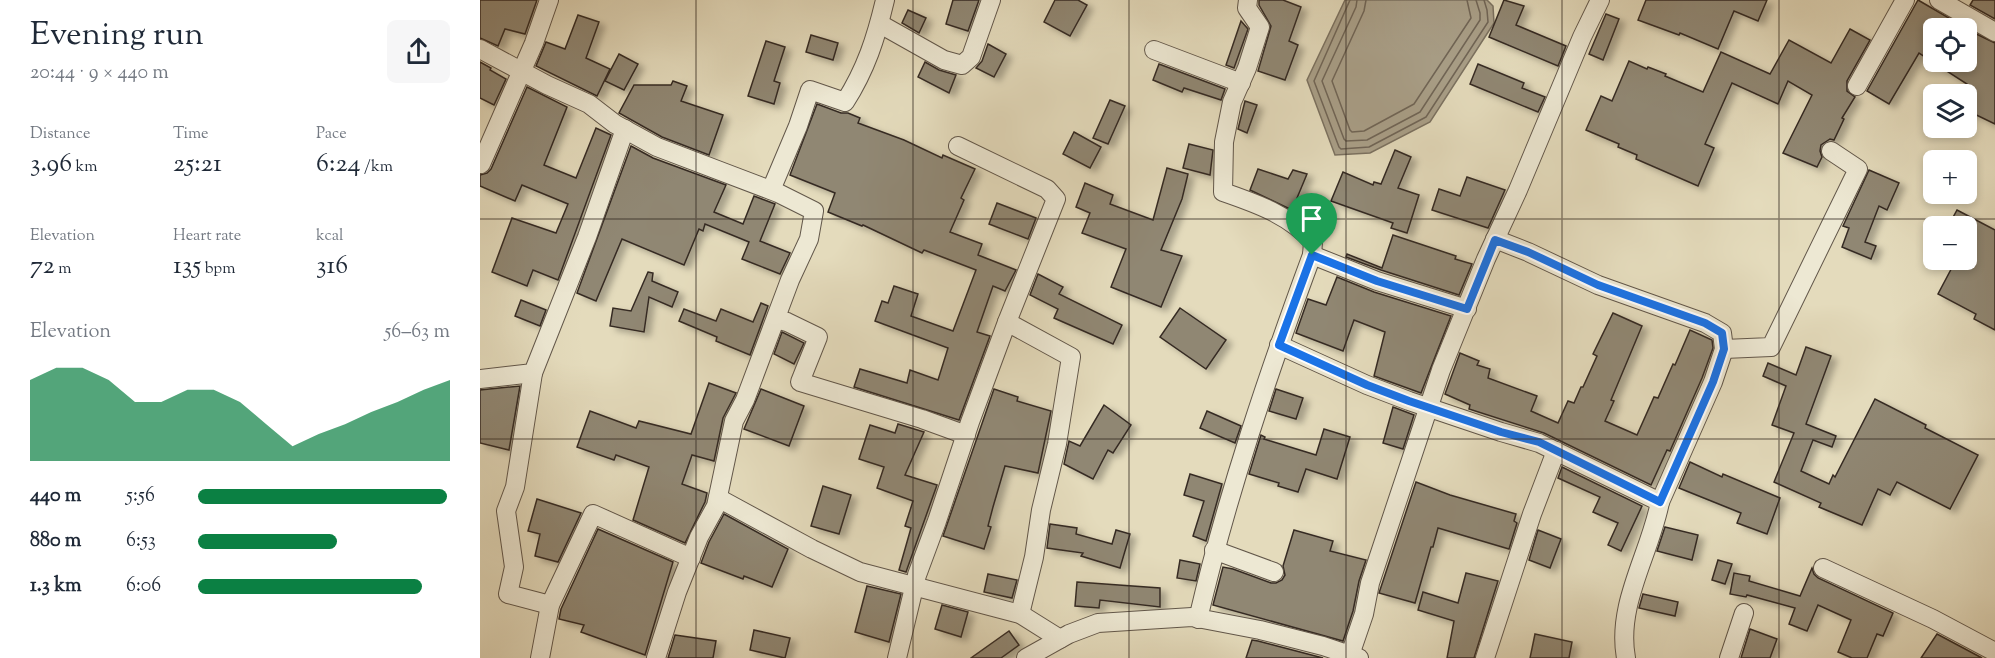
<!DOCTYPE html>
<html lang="en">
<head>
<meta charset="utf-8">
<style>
  :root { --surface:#fff; --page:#f6f6f7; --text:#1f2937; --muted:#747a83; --accent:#0b8043 }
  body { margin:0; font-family:"Sorts Mill Goudy",serif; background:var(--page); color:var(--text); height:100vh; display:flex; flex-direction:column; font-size:22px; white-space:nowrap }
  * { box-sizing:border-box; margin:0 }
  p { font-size:20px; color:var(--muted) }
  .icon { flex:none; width:33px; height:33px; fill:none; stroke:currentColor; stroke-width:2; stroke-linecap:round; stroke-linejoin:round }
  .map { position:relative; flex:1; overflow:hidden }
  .drawer { display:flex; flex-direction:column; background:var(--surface); width:480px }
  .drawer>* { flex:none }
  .fabs { position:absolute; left:1443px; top:18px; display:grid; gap:12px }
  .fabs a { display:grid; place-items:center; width:54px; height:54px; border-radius:9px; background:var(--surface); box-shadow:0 3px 9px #0003; font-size:30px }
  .pin { position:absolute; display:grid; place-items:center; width:51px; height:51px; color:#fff; margin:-62px -26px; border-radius:50% 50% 50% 0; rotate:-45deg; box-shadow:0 0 6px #0007 }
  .pin .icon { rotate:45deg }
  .round { display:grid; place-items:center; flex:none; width:63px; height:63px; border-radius:9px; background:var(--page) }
  .headline { display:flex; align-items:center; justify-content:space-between; height:102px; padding:0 30px }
  h1 { font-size:33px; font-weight:600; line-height:45px }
  .figures { display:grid; grid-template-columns:repeat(3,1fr); gap:9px; height:102px; padding:6px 30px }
  .figures div { display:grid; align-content:center }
  .figures b { font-size:26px; font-weight:600 }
  .figures small { font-size:16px; font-weight:400 }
  .figures p { font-size:16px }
  .chart { height:168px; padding:12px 30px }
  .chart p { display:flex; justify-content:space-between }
  .chart svg { width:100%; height:108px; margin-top:6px; fill:var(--accent); opacity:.7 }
  ul { padding:0 30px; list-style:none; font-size:20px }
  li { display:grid; grid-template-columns:96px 72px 1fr; align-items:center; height:45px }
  li i { height:15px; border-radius:8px; background:var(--accent) }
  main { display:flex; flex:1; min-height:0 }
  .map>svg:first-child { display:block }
  .water { fill:#a99f88; stroke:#7b7160; stroke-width:1.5 }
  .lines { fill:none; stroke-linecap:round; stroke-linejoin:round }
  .shore { stroke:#706556; stroke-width:1.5 }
  .building { fill:#908773; stroke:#362b24; stroke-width:1.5; filter:url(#shadow) }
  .street-casing { stroke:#62574a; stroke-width:20 }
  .street { stroke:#ede8d3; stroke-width:18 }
  .route-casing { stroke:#fff; stroke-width:12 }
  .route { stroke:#1a73e8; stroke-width:8 }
  .grid { fill:none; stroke:#362b24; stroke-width:1.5; stroke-opacity:0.55 }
</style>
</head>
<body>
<main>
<section class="drawer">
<div class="headline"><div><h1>Evening run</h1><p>20:44 · 9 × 440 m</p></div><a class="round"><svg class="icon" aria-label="share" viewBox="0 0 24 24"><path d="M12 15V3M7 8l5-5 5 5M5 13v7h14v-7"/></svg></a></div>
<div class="figures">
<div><p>Distance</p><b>3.96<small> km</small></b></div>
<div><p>Time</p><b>25:21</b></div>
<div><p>Pace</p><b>6:24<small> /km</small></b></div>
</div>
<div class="figures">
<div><p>Elevation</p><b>72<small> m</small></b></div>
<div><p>Heart rate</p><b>135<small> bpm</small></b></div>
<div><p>kcal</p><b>316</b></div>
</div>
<div class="chart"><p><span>Elevation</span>56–63 m</p>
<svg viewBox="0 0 160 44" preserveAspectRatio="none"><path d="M0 44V11L10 6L20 6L30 11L40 20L50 20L60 15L70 15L80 20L90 29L100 38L110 33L120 29L130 24L140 20L150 15L160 11V44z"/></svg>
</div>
<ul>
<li><b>440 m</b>5:56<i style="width:99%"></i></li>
<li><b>880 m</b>6:53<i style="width:55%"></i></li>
<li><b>1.3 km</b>6:06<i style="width:89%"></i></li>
</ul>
</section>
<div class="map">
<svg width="1515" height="658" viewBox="0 0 1515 658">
  <defs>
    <filter id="shadow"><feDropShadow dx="6" dy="4" stdDeviation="3" flood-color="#0004"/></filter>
  </defs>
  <rect width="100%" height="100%" fill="#e4dbbc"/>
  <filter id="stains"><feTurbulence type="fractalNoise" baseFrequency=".00333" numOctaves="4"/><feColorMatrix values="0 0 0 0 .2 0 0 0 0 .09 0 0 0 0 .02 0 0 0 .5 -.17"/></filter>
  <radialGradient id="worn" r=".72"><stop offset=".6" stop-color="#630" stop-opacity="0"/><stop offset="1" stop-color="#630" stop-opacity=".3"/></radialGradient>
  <polygon class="water" points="865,0 1007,0 1013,6 1014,23 950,122 890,153 855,155 827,80"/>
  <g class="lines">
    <g class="shore">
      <polyline points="870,0 834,81 859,147 861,149 889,147 946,117 1008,22 1007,10 1004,0"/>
      <polyline points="877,0 876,7 842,81 864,139 866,141 887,140 940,112 1000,20 1000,13 996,0"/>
      <polyline points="886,0 884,11 852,81 870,130 872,132 884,131 934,104 991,18 987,0"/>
    </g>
  </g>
  <g class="building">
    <polygon points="0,0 57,0 45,34 25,29 18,46 0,38"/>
    <polygon points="473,0 499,0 488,31 466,24"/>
    <polygon points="575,0 598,0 607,5 590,36 564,22"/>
    <polygon points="779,0 803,0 821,7 809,41 818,45 805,80 778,71 791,26 779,5"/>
    <polygon points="1024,0 1044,6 1036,25 1086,46 1078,66 1009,37"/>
    <polygon points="1166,0 1287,0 1278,21 1254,11 1238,49 1200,33 1199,35 1158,20"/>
    <polygon points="1438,0 1486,28 1454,28 1454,62 1486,62 1486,29 1515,43 1515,124 1486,110 1486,94 1482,94 1487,84 1439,53 1409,104 1387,91"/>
    <polygon points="1493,0 1515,0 1515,19 1490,5"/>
    <polygon points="428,10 446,18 439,33 422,23"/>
    <polygon points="1126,14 1139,19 1123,60 1109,54"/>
    <polygon points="98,15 119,22 106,58 130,69 117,96 56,66 66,42 85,49"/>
    <polygon points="761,21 768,29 754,68 746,65"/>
    <polygon points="1370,29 1390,40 1367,81 1367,91 1375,97 1362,118 1364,119 1354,140 1350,139 1341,145 1340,151 1342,157 1337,167 1303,153 1332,95 1308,81 1298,104 1252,83 1225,144 1234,148 1218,186 1156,159 1157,155 1138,147 1139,144 1106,130 1121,96 1132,101 1149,61 1167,69 1168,67 1186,74 1185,76 1223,92 1241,52 1290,74 1309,40 1351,63"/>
    <polygon points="331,35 358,43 353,60 326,52"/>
    <polygon points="286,41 305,47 294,81 300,83 294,104 268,96"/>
    <polygon points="508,44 526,54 514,77 496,68 502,61"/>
    <polygon points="139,54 158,64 144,90 125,81"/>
    <polygon points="0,62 11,68 10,70 26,79 14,105 0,98"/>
    <polygon points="445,62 459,70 476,75 469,93 438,77"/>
    <polygon points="679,64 745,89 741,100 704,88 702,92 673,80"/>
    <polygon points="998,64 1044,83 1042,88 1065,97 1058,112 990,84"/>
    <polygon points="193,81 207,86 201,101 243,115 229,155 182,137 139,113 154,85 191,85"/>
    <polygon points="47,87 87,107 64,165 96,178 116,128 131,135 78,280 53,270 47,286 12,272 32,218 76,233 88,204 42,185 35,201 0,186 0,175 7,173 11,169"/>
    <polygon points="630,100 645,106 628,144 613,138"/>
    <polygon points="765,101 777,105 767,133 758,129"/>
    <polygon points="337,104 361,113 368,113 380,118 378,123 424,140 462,158 463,155 495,169 481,198 484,200 470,232 502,244 498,255 536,270 525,291 513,286 497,332 510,336 479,420 374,387 380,369 427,383 430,370 458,380 468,348 395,321 402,301 408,303 414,286 438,294 431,316 473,331 496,270 444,250 442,253 383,225 382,226 348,212 355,193 310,175"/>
    <polygon points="594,132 621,147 610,168 583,154"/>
    <polygon points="709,144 733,150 730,175 703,168"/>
    <polygon points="151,146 173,158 246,185 234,212 263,224 274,196 295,204 280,241 310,253 300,274 262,259 269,242 225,224 223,231 219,229 204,265 142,239 116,301 97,293"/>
    <polygon points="915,150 931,157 918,188 939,195 927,233 911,228 913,223 851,201 863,172 893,185 894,182 901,184"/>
    <polygon points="687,168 708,174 702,199 681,250 702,256 681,307 631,287 646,249 602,233 610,213 596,207 605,183 633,195 630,204 673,220"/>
    <polygon points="778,169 808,179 813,170 827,174 812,210 770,190"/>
    <polygon points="1389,170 1419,183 1407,210 1399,206 1385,242 1396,246 1391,259 1362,247 1369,228 1363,226"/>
    <polygon points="987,177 1025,190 1008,228 952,210 959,189 980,196"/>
    <polygon points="517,203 556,218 548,239 509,224"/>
    <polygon points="1477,210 1515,230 1515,330 1494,319 1496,314 1458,294 1476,260 1486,260 1486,226 1477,226 1470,223"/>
    <polygon points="913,235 976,256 975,259 992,264 979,295 901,270 866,257 867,254 902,268"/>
    <polygon points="168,272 173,273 172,281 198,292 192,307 169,297 164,332 130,326 133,308 151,311"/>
    <polygon points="558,274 583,287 579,294 642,325 633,344 574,318 578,309 550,295"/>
    <polygon points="857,277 894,292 971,316 941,393 894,376 905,332 874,320 863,351 816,333 828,299 846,305"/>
    <polygon points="41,300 66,310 60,326 35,316"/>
    <polygon points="281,303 288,306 270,355 236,341 237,337 199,321 204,309 236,321 241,309 273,322"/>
    <polygon points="700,308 746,340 726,369 680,337"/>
    <polygon points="1133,313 1162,326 1131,400 1134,401 1125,421 1157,435 1174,397 1178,398 1193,364 1195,365 1210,330 1232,340 1233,348 1222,378 1190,451 1187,450 1171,485 1064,433 989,409 990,405 965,394 980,353 999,361 997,365 1010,369 1008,378 1057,396 1051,411 1078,423 1088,401 1094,403 1101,387 1103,387 1117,356 1113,354"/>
    <polygon points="302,332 324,343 314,364 294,354"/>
    <polygon points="1326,347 1351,356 1326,424 1356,436 1352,447 1333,440 1321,471 1349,484 1353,475 1355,477 1395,399 1446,425 1445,428 1498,455 1470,509 1417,482 1410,495 1398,489 1382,525 1339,507 1341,503 1294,482 1314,433 1292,425 1306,386 1283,376 1288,363 1316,375"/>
    <polygon points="229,383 256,393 243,418 234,461 212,455 202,484 227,493 225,502 205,543 153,520 169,467 136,455 134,460 97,447 110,411 156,428 159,421 211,434"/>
    <polygon points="40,386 29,450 0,443 0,390"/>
    <polygon points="281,389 324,406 309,446 264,429"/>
    <polygon points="514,389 538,397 537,401 571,411 558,473 525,466 513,507 508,526 511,527 504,549 463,536"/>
    <polygon points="796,389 823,398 816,419 789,411"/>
    <polygon points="624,405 651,425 633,453 628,450 613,479 584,464 589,441 600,446"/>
    <polygon points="913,407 934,415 923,449 903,443"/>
    <polygon points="727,411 761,426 755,443 720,428"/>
    <polygon points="418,424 444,432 425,475 457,485 426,572 419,570 431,528 425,526 433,501 397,488 404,467 379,459 390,425 415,433"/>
    <polygon points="844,429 870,437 857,479 826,469 818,492 798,486 799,483 769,474 781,435 785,437 784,439 836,455"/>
    <polygon points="1210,462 1242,477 1243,474 1300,498 1287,534 1257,523 1261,513 1199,488"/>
    <polygon points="1082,467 1162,506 1141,551 1128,545 1138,523 1113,512 1120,497 1078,478"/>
    <polygon points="710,474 742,484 726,541 713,536 724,501 704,495"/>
    <polygon points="936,482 970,495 1036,514 1034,521 1037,523 1029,549 958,528 953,547 951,547 935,603 899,593"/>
    <polygon points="343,486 371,495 359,534 331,526"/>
    <polygon points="57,499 101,513 78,562 55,556 60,534 48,531"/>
    <polygon points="244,514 308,549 292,587 264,576 263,579 221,563 229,542"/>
    <polygon points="570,524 597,528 596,534 632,544 636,530 650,534 640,568 601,556 603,553 567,548"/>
    <polygon points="1185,527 1218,535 1212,560 1177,551"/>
    <polygon points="118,529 193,562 165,655 101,632 104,625 79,619 81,609"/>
    <polygon points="814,530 853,541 850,551 886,560 879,581 873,611 863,641 733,605 743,567 753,569 791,583 796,583 802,580 805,575 803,566"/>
    <polygon points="1058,530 1081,539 1070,568 1049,560"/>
    <polygon points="700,560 720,564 716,581 697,578"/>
    <polygon points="1238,560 1252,564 1245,584 1232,580"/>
    <polygon points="1332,568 1334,574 1338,578 1413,613 1403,636 1397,634 1387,658 1372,658 1358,652 1371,620 1338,605 1327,631 1309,624 1315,608 1267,595 1266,597 1250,594 1254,573 1270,576 1269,581 1320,596"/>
    <polygon points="986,573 1018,581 994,658 967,658 974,621 938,610 943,592 978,603"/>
    <polygon points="508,574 537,580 532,598 504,592"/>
    <polygon points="597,582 680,588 680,607 620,600 619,608 595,606"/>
    <polygon points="387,586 421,594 409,642 375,632"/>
    <polygon points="1163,594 1198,602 1195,616 1159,608"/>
    <polygon points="462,605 488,612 481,637 455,629"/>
    <polygon points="1270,629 1297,639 1290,658 1261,658"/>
    <polygon points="274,630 310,638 305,658 270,650"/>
    <polygon points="529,631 539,645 521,658 491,658"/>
    <polygon points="1055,634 1092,642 1089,658 1050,658"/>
    <polygon points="1457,634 1502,658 1441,658"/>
    <polygon points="195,635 236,641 233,658 188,658"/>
    <polygon points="772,640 778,641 843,658 766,658"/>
  </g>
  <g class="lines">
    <g class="street-casing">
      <g id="street">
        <polyline points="1459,0 1515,32"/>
        <polyline points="400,24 464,60 482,65 491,57 511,0"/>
        <polyline points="0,49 67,85 109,104 135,124 177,147 298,193 334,211 329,239 310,280 265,400 254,421 236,506 219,537 197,592 176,658"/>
        <polyline points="674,50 761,83"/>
        <polyline points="1377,86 1425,0"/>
        <polyline points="478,146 567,189 576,199 527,322"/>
        <polyline points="1,164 54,43 69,0"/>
        <path d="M291,190L318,126L330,90L365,102C386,69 396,38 405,0"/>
        <polyline points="1015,239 1048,252 1118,285 1225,323 1242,333 1244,349 1233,382 1180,502"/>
        <polyline points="832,255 897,281 987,309"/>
        <polyline points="296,319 307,322 338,337 320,382 442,419 486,435"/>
        <path d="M799,345L887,385L929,401L1021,432L1059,443L1180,502C1170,554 1136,604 1146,658"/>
        <polyline points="1244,349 1291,347 1378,169 1351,151"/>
        <polyline points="53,373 35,487 26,511 34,567 28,594 70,605"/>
        <polyline points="0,379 53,373 107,237 145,129"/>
        <polyline points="238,498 332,549 380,572 540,614 580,639"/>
        <polyline points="734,550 794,572"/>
        <polyline points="1343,568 1453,619 1515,652"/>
        <path d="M718,619C747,495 788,374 832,255L833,242C810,215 775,203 743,192L744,142L752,102L767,68L780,27L767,8L768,0"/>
        <polyline points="870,655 884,614 890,583 961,370 1006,259 1038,190 1102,37 1120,0"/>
        <polyline points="60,658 70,605 113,514 211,558"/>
        <polyline points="417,658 437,575 457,521 490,422 527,322 591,357 577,444 561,510 554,557 540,614"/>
        <polyline points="546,658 589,634 618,623 712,617 780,630 843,646 879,658"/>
        <polyline points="1005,658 1052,514 1076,451"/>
        <polyline points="1249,658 1264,613"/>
      </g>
    </g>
    <use href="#street" class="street"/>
  </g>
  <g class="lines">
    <g class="route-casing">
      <polygon id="route" points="1015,240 1048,252 1118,285 1225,323 1242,333 1244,349 1233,382 1180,502 1059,442 1021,432 929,401 887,385 799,345 832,255 897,281 987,309"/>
    </g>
    <use href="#route" class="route"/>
  </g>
  <path class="grid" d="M216,0V658M433,0V658M649,0V658M866,0V658M1082,0V658M1299,0V658M0,219H1515M0,439H1515"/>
  <rect width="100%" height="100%" filter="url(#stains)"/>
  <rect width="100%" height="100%" fill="url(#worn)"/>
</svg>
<div class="fabs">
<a><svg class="icon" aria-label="locate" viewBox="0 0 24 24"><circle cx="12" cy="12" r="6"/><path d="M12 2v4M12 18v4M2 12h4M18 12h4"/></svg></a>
<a><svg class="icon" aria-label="layers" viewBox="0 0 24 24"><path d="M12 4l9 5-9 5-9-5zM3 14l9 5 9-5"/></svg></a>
<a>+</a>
<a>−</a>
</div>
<div class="pin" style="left:832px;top:255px;background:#1e9e55"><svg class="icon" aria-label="arrive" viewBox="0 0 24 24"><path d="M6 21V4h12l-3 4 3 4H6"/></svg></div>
</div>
</main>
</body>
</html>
